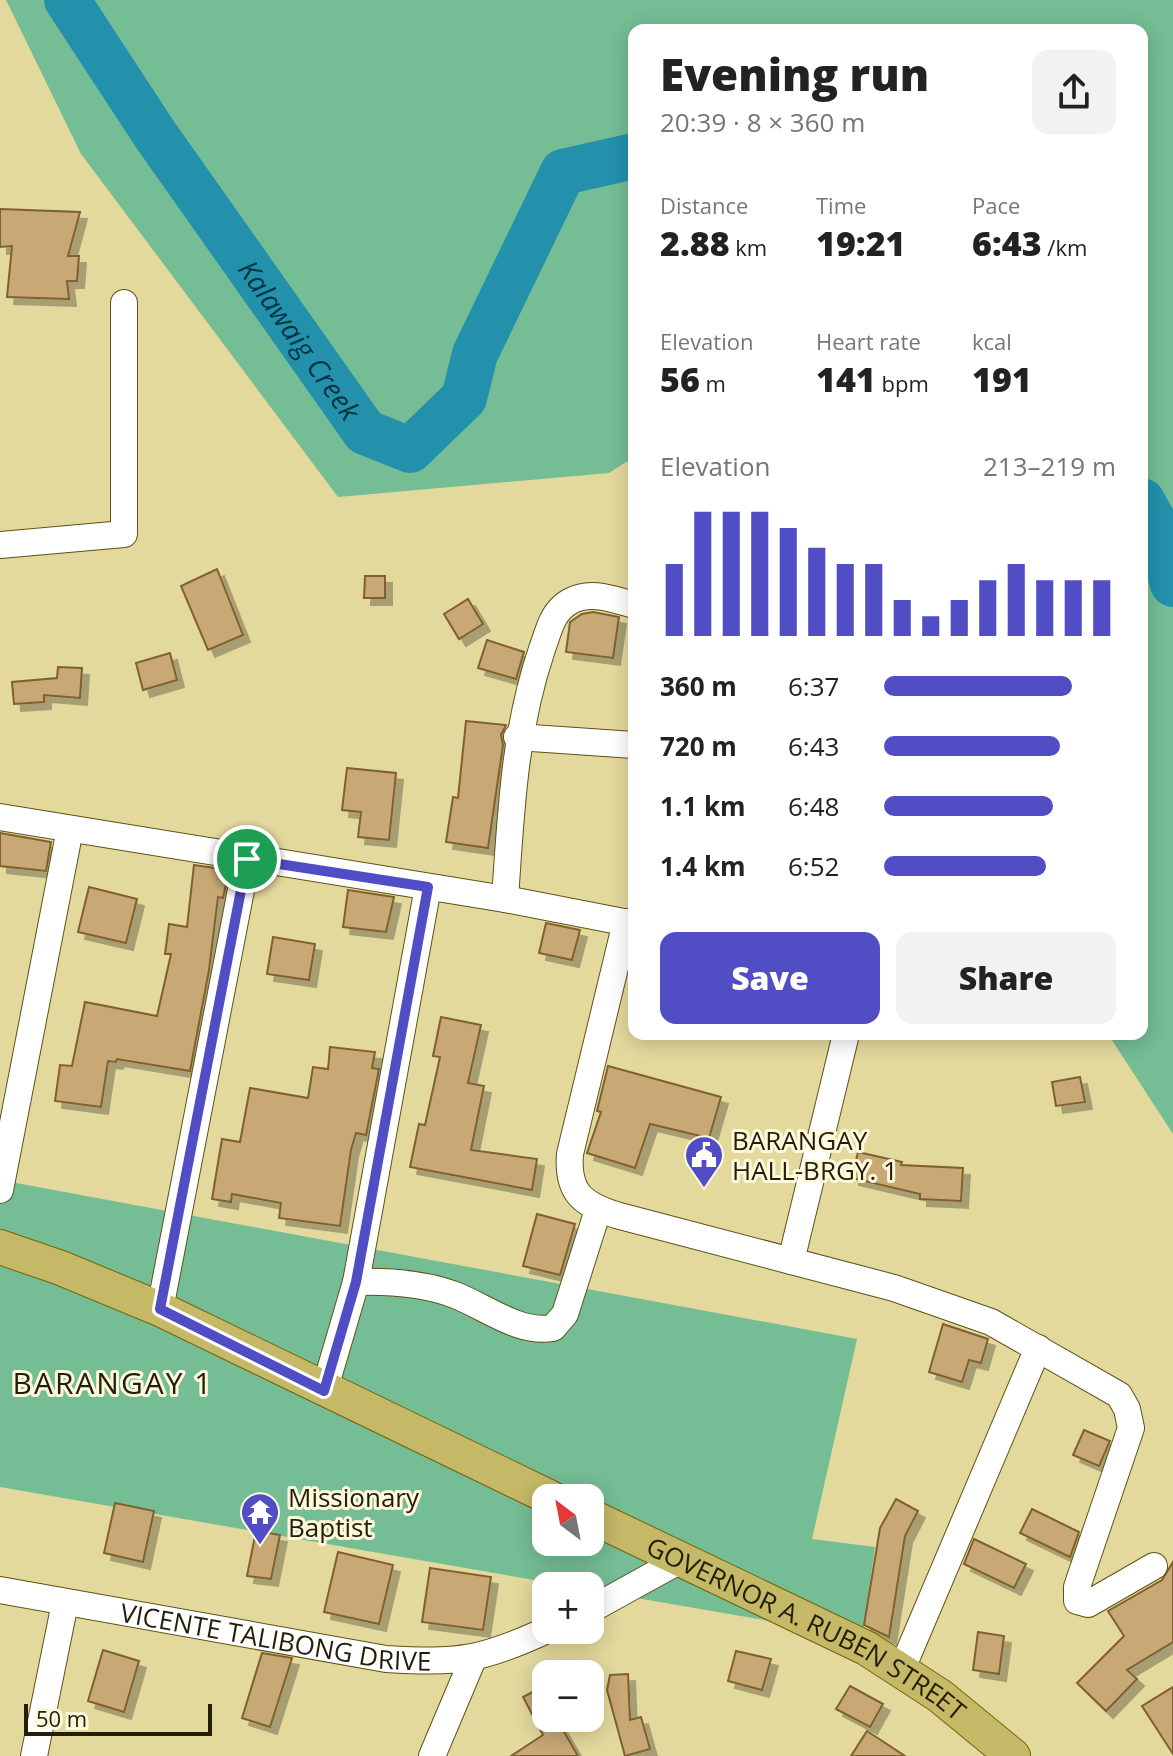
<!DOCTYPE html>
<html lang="en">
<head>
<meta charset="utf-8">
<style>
  :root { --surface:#fff; --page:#f2f2f2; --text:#222; --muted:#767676; --accent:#514dc4 }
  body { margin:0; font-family:"Open Sans",sans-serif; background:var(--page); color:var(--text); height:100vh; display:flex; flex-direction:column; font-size:30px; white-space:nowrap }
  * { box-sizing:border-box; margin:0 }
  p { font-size:26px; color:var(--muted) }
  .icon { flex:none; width:44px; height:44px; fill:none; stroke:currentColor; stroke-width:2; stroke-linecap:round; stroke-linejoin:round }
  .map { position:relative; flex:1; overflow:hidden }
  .sheet { position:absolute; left:628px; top:24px; width:520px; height:1016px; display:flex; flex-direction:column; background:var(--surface); border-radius:16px; box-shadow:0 4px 20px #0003 }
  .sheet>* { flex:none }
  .needle { width:52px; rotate:328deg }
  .controls { position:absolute; left:532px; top:1484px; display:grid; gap:16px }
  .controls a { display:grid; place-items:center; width:72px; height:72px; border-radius:16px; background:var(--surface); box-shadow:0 4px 20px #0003; font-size:40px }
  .scale { position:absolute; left:24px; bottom:20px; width:188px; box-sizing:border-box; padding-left:8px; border:4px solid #231e06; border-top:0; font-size:22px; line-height:28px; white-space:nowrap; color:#231e06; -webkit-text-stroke:6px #fef9dc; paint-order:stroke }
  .pin { position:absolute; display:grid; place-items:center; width:68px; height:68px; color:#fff; margin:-34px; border:4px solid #fff; border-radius:50%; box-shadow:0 2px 8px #0007 }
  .round { display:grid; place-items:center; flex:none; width:84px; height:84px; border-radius:16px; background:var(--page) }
  .overview { display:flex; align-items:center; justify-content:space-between; height:136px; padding:0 32px }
  h1 { font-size:44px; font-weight:800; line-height:60px }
  .stats { display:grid; grid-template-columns:repeat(3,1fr); gap:12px; height:136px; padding:8px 32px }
  .stats div { display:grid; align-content:center }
  .stats b { font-size:34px; font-weight:800 }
  .stats small { font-size:22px; font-weight:400 }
  .stats p { font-size:22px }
  .chart { height:224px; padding:16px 32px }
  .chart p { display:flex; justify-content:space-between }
  .chart svg { width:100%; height:144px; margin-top:8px; stroke:var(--accent); stroke-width:6 }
  .cta { display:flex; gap:16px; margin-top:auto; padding:16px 32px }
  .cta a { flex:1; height:92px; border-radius:16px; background:var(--accent); color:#fff; font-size:32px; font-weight:800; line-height:92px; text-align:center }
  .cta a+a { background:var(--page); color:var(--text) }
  ul { padding:0 32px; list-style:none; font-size:26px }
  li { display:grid; grid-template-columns:128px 96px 1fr; align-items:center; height:60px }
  li i { height:20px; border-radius:10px; background:var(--accent) }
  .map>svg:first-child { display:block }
  .green { fill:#75bd95; fill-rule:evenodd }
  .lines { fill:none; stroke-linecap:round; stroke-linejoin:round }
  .river { stroke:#2391ac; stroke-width:46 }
  .building { fill:#c8a874; stroke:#7f612f; stroke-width:2; filter:url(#shadow) }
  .minor-casing { stroke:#5c5217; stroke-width:28 }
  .major-casing { stroke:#736405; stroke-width:36 }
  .minor { stroke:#fff; stroke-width:26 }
  .major { stroke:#c5b968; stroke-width:34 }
  .route-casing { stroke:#fff; stroke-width:16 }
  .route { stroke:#514dc4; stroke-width:10 }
  .labels { text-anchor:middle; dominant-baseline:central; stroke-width:6; stroke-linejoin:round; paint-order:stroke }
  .poi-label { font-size:26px; fill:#231e06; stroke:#fef9dc; text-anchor:start }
  .street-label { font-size:26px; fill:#231e06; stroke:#fef9dc }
  .water-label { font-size:28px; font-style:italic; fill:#033440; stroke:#fef9dc }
  .quarter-label { font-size:30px; letter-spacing:2px; fill:#231e06; stroke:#fef9dc }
</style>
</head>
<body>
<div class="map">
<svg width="1173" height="1756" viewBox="0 0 1173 1756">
  <defs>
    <filter id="shadow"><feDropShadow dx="7" dy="7" stdDeviation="0" flood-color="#0004"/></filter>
  </defs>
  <rect width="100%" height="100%" fill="#e4d99d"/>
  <g class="green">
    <polygon points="6,0 1173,0 1173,1134 1108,1034 1142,1034 1142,30 634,30 634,457 609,473 338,497 81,154"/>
    <path d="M0,1180L857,1339L812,1539L875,1547L862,1637L590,1590V1586H569L0,1487ZM546,1498H590V1542H546Z"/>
  </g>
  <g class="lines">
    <g class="river">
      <path id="s1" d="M67,0L154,133L365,432L410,450L464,398L475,354L563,172L634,156"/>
      <polyline points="1142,501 1157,528 1173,584"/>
    </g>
  </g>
  <g class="building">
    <polygon points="0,209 80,212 68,256 79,256 77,281 67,281 69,299 7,297 12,246 0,247"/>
    <polygon points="217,569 243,635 208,650 181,586"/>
    <polygon points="365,576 385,576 385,598 364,598"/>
    <polygon points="468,599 483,624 459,639 444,614"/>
    <polygon points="593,612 619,617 613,658 566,652 570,622 582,614"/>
    <polygon points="487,640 524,652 516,679 478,668"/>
    <polygon points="170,653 177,680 143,690 136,663"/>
    <polygon points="58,667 82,668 80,698 44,695 44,702 14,704 12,682 57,678"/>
    <polygon points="466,721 506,725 501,735 503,745 488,848 446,842 453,797 458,798"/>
    <polygon points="347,768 396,773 389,840 358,837 361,812 342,810"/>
    <polygon points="0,833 51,842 46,871 0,866"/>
    <polygon points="194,865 229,870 223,898 218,897 209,970 190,1071 117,1059 116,1062 108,1061 101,1107 55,1101 60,1065 72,1066 85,1002 157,1016 171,954 165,954 169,924 187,927"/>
    <polygon points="89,887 137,899 126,943 78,932"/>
    <polygon points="348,890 394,897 386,932 343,927"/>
    <polygon points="546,923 580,930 572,960 539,953"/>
    <polygon points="273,937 315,944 309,980 267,974"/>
    <polygon points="441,1017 481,1025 468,1083 484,1086 471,1150 537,1159 532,1190 410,1167 419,1124 425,1125 440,1057 433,1056"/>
    <polygon points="330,1047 375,1052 372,1068 379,1069 366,1135 356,1133 351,1150 340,1226 279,1218 281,1203 232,1194 231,1202 212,1199 222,1139 240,1142 250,1088 308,1098 313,1067 328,1069"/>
    <polygon points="608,1066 721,1097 709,1138 650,1124 635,1168 587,1153 601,1112 597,1111"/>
    <polygon points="1080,1077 1085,1102 1056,1106 1052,1082"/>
    <polygon points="858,1152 902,1162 901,1165 963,1168 961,1201 920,1199 920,1194 852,1178"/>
    <polygon points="537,1214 575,1224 560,1275 523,1266"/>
    <polygon points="943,1324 988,1339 981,1363 969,1360 962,1382 929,1372"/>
    <polygon points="1084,1430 1110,1441 1099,1466 1073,1455"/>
    <polygon points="896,1499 918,1511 905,1536 889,1637 864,1625 880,1528"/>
    <polygon points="115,1503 154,1511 143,1562 104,1553"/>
    <polygon points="1032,1509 1079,1532 1070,1557 1020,1533"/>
    <polygon points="256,1531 280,1535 271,1579 247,1576"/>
    <polygon points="974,1539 1026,1564 1014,1588 964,1564"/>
    <polygon points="338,1552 393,1565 379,1624 324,1612"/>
    <polygon points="1173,1562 1173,1642 1127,1670 1137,1679 1106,1711 1077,1683 1124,1636 1108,1611 1162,1580"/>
    <polygon points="430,1568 491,1577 483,1630 422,1622"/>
    <polygon points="978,1632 1004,1636 999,1674 973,1670"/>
    <polygon points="103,1650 139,1661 124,1712 88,1701"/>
    <polygon points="736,1651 771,1659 762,1690 728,1681"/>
    <polygon points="262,1653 292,1658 270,1727 242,1718"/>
    <polygon points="628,1674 630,1720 641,1717 650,1749 625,1756 607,1690 610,1675"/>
    <polygon points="546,1685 546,1718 556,1718 578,1756 511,1756 543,1735 523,1697"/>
    <polygon points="850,1686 883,1704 870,1727 836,1709"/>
    <polygon points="1173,1687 1173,1754 1142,1706"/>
    <polygon points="867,1731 905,1756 851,1756"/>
  </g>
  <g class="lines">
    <g class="minor-casing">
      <g id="minor">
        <polyline points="0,545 124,534 124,303"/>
        <polyline points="517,737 634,745"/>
        <polyline points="0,817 505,899 634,924"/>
        <path d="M505,899C511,812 514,732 542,649C549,631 551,613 569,602C590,590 612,599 634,605"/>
        <path d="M626,922L570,1154C567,1191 581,1204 616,1215L894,1288L991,1322L1119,1395L1127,1409L1131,1428L1077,1587V1601L1088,1604L1154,1566"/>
        <polyline points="0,1190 70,829"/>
        <polyline points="791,1261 846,1034"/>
        <path d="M356,1282C390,1281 423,1283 455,1295C486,1307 519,1334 553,1328L565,1314L598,1210"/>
        <polyline points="160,1309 247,859"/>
        <polyline points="324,1391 356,1282 428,887"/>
        <path id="s2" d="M0,1590L386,1659C458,1663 480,1661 547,1630"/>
        <polyline points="590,1610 684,1558"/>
        <polyline points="901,1671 1038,1348"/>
        <polyline points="34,1756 65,1603"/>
        <polyline points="432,1756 473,1659"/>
      </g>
    </g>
    <g class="major-casing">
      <g id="major">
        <polyline points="0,1247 61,1268 160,1309 551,1498"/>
        <path id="s3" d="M590,1516L866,1648L940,1696L1013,1756"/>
      </g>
    </g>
    <use href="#minor" class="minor"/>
    <use href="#major" class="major"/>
  </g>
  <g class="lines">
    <g class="route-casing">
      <polygon id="route" points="247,859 428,887 356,1282 324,1391 160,1309"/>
    </g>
    <use href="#route" class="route"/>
  </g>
  <defs>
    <g id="civic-pin" transform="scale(2)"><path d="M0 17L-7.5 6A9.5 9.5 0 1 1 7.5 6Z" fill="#514dc4" stroke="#fef9dc"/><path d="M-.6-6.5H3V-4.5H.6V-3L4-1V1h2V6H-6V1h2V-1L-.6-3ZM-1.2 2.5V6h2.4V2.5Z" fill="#fff"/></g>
    <g id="temple-pin" transform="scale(2)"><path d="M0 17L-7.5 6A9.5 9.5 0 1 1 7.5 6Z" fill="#514dc4" stroke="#fef9dc"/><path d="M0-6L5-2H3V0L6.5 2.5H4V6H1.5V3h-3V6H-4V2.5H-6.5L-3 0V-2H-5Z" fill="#fff"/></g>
  </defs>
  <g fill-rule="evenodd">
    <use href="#civic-pin" x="704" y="1155"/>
    <use href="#temple-pin" x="260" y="1512"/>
  </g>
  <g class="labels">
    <g class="poi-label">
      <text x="732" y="1140">BARANGAY<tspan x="732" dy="30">HALL-BRGY. 1</tspan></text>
      <text x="288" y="1497">Missionary<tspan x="288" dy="30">Baptist</tspan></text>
    </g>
    <g class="street-label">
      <text stroke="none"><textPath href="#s3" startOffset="244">GOVERNOR A. RUBEN STREET</textPath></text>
      <text stroke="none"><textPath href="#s2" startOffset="280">VICENTE TALIBONG DRIVE</textPath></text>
    </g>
    <g class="water-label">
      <text stroke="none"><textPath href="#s1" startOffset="412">Kalawaig Creek</textPath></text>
    </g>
    <g class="quarter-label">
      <text x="113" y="1382">BARANGAY 1</text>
    </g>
  </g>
</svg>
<div class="controls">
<a><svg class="needle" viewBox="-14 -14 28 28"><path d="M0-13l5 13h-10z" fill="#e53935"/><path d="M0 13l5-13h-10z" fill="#767676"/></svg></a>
<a>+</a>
<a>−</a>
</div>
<div class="scale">50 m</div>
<div class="pin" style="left:247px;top:859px;background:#1e9e55"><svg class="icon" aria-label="arrive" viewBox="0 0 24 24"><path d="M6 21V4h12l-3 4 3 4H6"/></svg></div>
<section class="sheet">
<div class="overview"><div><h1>Evening run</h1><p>20:39 · 8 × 360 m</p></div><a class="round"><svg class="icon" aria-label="share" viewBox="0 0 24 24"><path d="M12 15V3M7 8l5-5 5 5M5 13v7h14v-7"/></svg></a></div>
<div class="stats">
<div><p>Distance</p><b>2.88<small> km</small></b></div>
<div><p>Time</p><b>19:21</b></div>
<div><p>Pace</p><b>6:43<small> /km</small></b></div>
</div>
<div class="stats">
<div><p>Elevation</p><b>56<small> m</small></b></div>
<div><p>Heart rate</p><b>141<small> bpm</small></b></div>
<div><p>kcal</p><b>191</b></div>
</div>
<div class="chart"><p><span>Elevation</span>213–219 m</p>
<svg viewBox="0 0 160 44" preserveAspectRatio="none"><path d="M5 44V22M15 44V6M25 44V6M35 44V6M45 44V11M55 44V17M65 44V22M75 44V22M85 44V33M95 44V38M105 44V33M115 44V27M125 44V22M135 44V27M145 44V27M155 44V27"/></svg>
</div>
<ul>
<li><b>360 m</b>6:37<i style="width:81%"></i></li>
<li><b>720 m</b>6:43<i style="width:76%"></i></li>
<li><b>1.1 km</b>6:48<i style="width:73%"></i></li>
<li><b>1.4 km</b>6:52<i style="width:70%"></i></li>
</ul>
<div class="cta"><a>Save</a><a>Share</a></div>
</section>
</div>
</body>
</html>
